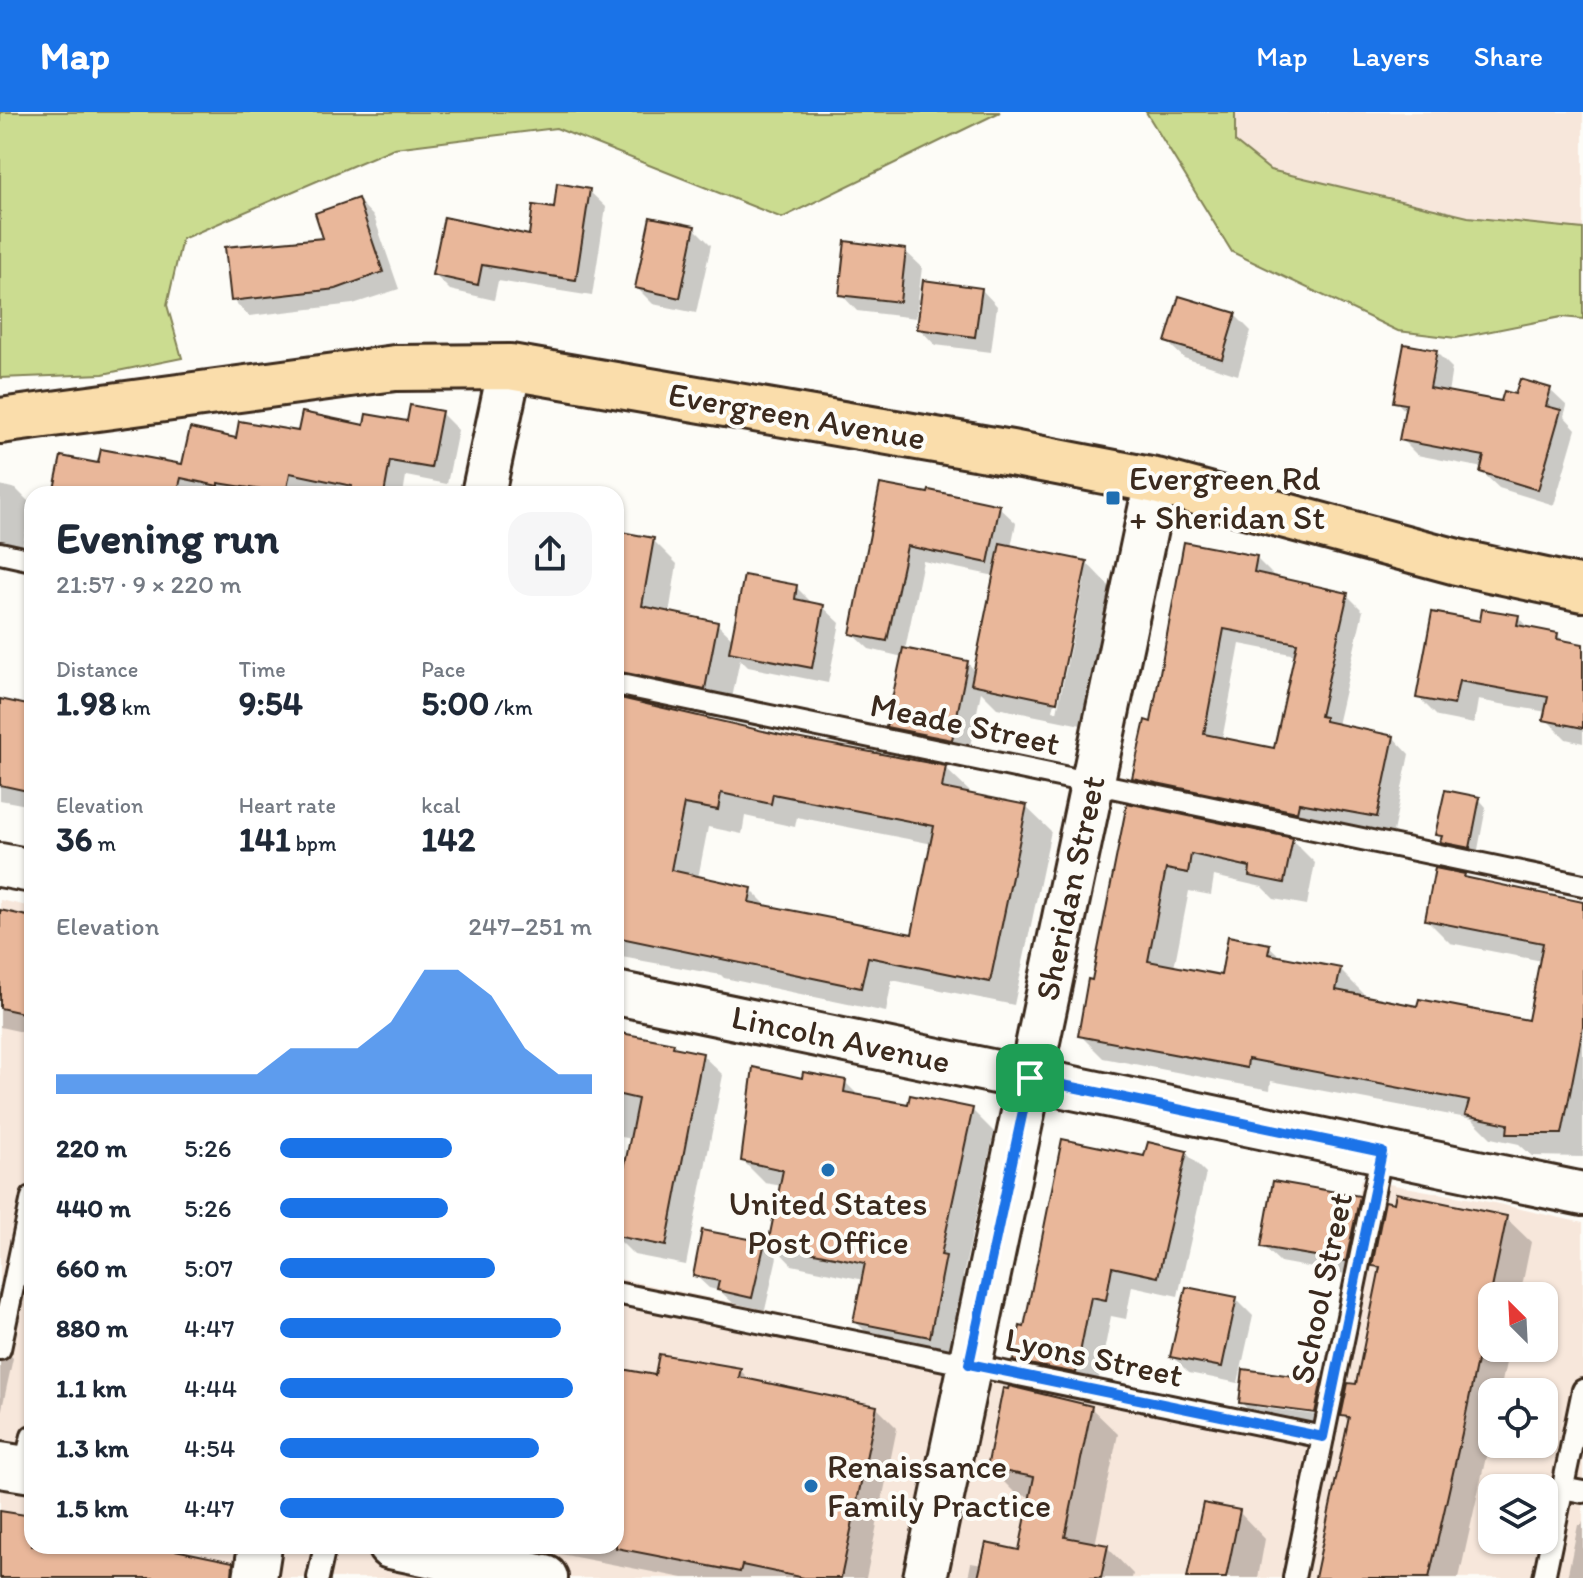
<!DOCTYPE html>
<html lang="en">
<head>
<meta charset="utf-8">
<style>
  :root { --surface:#fff; --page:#f6f6f7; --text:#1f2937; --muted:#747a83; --accent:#1a73e8 }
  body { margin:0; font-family:Itim,sans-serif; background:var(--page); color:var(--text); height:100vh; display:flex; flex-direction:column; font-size:30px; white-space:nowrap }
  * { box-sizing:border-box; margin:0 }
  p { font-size:26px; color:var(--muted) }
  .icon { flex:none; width:44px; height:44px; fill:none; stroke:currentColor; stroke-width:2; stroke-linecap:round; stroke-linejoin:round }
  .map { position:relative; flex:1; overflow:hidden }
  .sheet { position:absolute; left:24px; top:374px; width:600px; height:1068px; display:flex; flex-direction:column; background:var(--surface); border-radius:24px; box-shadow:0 2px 6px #0004 }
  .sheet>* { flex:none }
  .needle { width:52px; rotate:336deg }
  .tools { position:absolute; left:1478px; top:1170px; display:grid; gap:16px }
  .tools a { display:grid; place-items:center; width:80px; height:80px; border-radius:16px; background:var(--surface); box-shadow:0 2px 6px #0004; font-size:40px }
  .pin { position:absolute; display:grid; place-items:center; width:68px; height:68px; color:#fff; margin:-34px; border-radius:16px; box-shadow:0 4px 12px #0006 }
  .round { display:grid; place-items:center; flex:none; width:84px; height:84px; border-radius:24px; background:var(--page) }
  .headline { display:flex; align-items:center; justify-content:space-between; height:136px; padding:0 32px }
  h1 { font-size:44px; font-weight:700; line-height:60px }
  .metrics { display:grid; grid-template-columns:repeat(3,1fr); gap:12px; height:136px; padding:8px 32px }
  .metrics div { display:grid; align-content:center }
  .metrics b { font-size:34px; font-weight:700 }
  .metrics small { font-size:22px; font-weight:400 }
  .metrics p { font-size:22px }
  .chart { height:224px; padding:16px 32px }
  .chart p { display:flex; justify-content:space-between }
  .chart svg { width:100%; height:144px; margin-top:8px; fill:var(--accent); opacity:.7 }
  ul { padding:0 32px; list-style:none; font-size:26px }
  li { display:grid; grid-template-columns:128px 96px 1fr; align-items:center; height:60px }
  li i { height:20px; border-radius:10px; background:var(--accent) }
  header { display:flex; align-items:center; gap:48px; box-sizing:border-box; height:112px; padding:0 40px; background:var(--accent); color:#fff }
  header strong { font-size:38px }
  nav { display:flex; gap:44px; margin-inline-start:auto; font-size:28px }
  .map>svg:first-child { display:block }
  .built { fill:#f7e7db; fill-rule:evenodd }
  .green { fill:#cbdc90; stroke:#838357; stroke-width:2 }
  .shadow { fill:#0003; fill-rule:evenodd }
  .building { fill:#e9b79a; stroke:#3b2a1e; stroke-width:2; fill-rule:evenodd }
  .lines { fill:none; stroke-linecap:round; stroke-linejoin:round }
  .service-casing { stroke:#3b2a1e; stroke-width:26 }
  .minor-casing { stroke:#3b2a1e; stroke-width:48 }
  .tertiary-casing { stroke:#3b2a1e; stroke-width:50 }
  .primary-casing { stroke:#3b2a1e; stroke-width:50 }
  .service { stroke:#fdfcf7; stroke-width:20 }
  .minor { stroke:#fdfcf7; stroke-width:42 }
  .tertiary { stroke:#fdfcf7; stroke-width:44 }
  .primary { stroke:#faddab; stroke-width:44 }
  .route-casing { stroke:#fff; stroke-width:16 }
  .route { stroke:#1a73e8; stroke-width:10 }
  .poi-dot { fill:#1f6fb2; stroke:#fdfcf7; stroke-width:3 }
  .labels { text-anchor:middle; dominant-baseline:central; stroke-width:8; stroke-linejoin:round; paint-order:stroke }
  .street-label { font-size:34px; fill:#3b2a1e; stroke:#fdfcf7 }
  .poi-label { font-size:34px; fill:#3b2a1e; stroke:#fdfcf7; text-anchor:start }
</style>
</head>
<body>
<header>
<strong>Map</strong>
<nav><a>Map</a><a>Layers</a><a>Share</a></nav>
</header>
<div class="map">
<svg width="1583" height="1466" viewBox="0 0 1583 1466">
  <rect width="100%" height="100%" fill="#fdfcf7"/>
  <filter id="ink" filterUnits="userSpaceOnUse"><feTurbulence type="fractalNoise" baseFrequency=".0125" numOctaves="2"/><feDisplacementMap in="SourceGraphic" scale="16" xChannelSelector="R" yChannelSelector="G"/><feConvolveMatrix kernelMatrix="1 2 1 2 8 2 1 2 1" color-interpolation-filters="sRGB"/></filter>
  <g filter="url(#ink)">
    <g class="built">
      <polygon points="1235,0 1583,0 1583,117 1468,105 1270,58 1235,30"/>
      <path d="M0,788L32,795V1434H616V1166L1316,1315L1361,1067L1494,1091L1583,1111V1466H0ZM1492,1184H1544V1236H1492ZM1492,1280H1544V1332H1492ZM1492,1376H1544V1428H1492Z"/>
    </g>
    <g class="green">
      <polygon points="0,0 1000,0 782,106 556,16 394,36 182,127 167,193 182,246 103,262 0,266"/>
      <polygon points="1146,0 1235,0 1235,30 1270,58 1468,105 1583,117 1583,207 1561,205 1456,226 1398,219 1232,140"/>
    </g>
    <g class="shadow">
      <polygon points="589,79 606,95 592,184 498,169 494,188 450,178 434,162 530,125 555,98"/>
      <polygon points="358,88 374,105 399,177 353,192 249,204 233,188 326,128"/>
      <polygon points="694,116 711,133 696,201 653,192 637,176"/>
      <polygon points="905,139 922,155 916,206 857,199 841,182"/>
      <polygon points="981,177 997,194 991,240 935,233 919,216"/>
      <polygon points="1235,203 1251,219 1238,263 1184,246 1167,230"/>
      <polygon points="1436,240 1452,256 1448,281 1502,291 1517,285 1550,278 1567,294 1564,304 1576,317 1554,393 1499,376 1482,360 1483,356 1417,343 1401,327 1406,300 1396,289"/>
      <polygon points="441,301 458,318 447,372 406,364 403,382 333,382 306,376 305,382 55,382 100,354 184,355 238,328 408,311"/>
      <polygon points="0,373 16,377 32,393 20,443 0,438"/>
      <path d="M881,374L999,395L1016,411L1011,435L1086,450L1110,475L1081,613L997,596L981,580L968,644L905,631L888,614L903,545L869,537L852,521ZM923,449L995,464L975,559L967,550L905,538ZM1081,466H1085L1057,600L1053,599Z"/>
      <path d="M616,421L653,428L677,452L669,502L717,512L733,527L796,475L814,493L823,495L840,511L828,571L748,555L740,547L729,601L636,584L631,590L785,626L945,656L970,680L969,683L1026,695L1051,719L1014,893L892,868L886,900L724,866L721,863L616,844ZM745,704L795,715L797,705L933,732L913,825L769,796L751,778L698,766L708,715L742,722Z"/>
      <path d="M1256,446L1273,463L1272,466L1347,483L1363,499L1337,613L1393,625L1409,642L1393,720L1315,706L1313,716L1150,682L1134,665L1152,612ZM1240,532L1296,543L1275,638L1222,628Z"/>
      <polygon points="1518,505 1530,518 1557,523 1565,531 1583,534 1583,631 1566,627 1546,607 1547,600 1478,588 1474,612 1438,605 1418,585 1481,512"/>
      <polygon points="0,590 32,597 32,694 0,688"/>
      <polygon points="1479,687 1486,695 1477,743 1450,737 1438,722"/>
      <polygon points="1128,694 1292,728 1315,751 1307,793 1274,787 1262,775 1214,764 1211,783 1189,779 1174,856 1222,865 1269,834 1283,847 1340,858 1363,881 1362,885 1419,896 1530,910 1542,849 1450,831 1427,808 1464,764 1469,768 1583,791 1583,1045 1532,1044 1519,1032 1491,1026 1472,1007 1271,969 1270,978 1103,946 1080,923 1094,870"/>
      <polygon points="0,800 32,807 32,922 0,915"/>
      <polygon points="616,922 673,933 677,938 702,943 723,963 686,1153 634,1143 616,1125 616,1107 632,1027 616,1024"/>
      <polygon points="803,968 845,970 860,985 909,995 972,998 994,1020 963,1164 966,1168 951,1246 877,1231 855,1209 864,1168 792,1153 771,1131 782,1074 765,1071 743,1049"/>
      <polygon points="1186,1041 1206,1061 1178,1184 1132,1174 1126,1207 1111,1204 1096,1281 1036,1268 1016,1248 1026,1217 1146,1046"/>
      <polygon points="1359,1086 1375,1103 1362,1165 1280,1150 1263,1134"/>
      <polygon points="1506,1106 1531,1130 1520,1184 1492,1184 1492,1236 1509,1236 1500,1280 1492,1280 1492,1318 1459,1466 1317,1466 1350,1311 1343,1304 1358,1275 1381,1161 1374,1153"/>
      <polygon points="764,1132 777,1145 765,1198 733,1191 720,1179 709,1176 695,1163"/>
      <polygon points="1236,1187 1253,1204 1238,1271 1189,1261 1172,1244"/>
      <polygon points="0,1234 13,1246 0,1306"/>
      <polygon points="616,1258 656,1266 740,1258 752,1270 876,1295 897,1316 866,1466 683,1466 519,1434 616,1434"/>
      <path d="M1321,1269L1337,1286L1331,1316L1257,1307L1241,1290ZM1256,1291L1325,1300L1324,1304L1256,1295Z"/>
      <polygon points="1091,1296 1118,1322 1095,1433 1107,1435 1133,1462 1132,1466 968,1466 971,1451 983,1453 1020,1441 1032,1385 1016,1382 989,1355"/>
      <polygon points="1239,1400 1265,1427 1258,1466 1189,1466"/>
      <polygon points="1583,1409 1583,1466 1567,1466 1578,1413 1582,1413"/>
    </g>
    <g class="building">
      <polygon points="557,71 590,77 576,168 482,153 478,173 432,163 444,105 529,123 533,93 554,96"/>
      <polygon points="358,86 383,160 336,177 231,189 225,135 323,126 315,101"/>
      <polygon points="650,105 695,114 680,186 635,176"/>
      <polygon points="845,129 906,137 900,190 839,183"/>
      <polygon points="923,168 982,176 975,225 917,217"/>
      <polygon points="1179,184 1236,201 1222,247 1165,230"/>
      <polygon points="1404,232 1437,238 1430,276 1501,289 1504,279 1515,282 1520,267 1551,276 1546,294 1561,298 1538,378 1480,360 1484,344 1399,328 1406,292 1393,290"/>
      <polygon points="410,293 442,299 431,356 390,349 384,382 351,382 352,374 290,361 286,382 218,371 218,374 181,366 177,382 53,382 61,344 98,351 101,337 182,352 190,316 236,326 239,309 298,319 302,300 364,313 366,302 407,309"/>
      <polygon points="880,372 928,381 929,378 1000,393 988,451 907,434 887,529 850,522"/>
      <polygon points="616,419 654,426 642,494 718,510 705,577 616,559"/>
      <path d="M1184,430L1257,444L1254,460L1348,481L1320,604L1325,605V609L1394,624L1377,705L1299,691L1297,700L1132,666L1145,608L1151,610ZM1224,517L1297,531L1274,636L1204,622Z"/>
      <polygon points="1000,431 1087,449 1057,590 971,572"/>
      <polygon points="744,463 797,473 795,487 824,493 812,556 729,540"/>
      <polygon points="1482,497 1519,503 1517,513 1558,521 1557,527 1583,532 1583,616 1543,608 1548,585 1459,569 1454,593 1416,586 1432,500 1480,509"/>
      <polygon points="903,536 968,549 952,628 886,615"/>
      <path d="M616,585L785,624L946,654L942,676L1027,693L990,870L868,845L861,876L616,825ZM721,681L771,692L773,682L934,714L912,822L749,790L752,776L671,758L684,692L718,698Z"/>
      <polygon points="0,587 32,594 32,680 0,673"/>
      <polygon points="1445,678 1480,685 1470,736 1440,730 1442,724 1435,723"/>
      <polygon points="1127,691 1293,726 1284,771 1249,764 1250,755 1191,742 1188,761 1166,757 1148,849 1221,863 1228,824 1270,832 1268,842 1341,856 1336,878 1417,894 1419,887 1528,908 1543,831 1425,808 1435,756 1465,762 1464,765 1583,790 1583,915 1562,1022 1507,1022 1508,1012 1465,1003 1469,989 1248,947 1247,956 1078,924 1088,867 1092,868"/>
      <polygon points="0,798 32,805 32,903 0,896"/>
      <polygon points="616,920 674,931 673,935 703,941 666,1134 616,1124 616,1097 638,987 616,982"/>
      <polygon points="753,955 802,966 803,960 846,968 844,980 908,992 910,983 973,996 941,1143 946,1144 930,1225 853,1210 865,1151 768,1132 783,1058 741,1049"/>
      <polygon points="1062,1027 1144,1044 1148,1030 1187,1039 1158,1165 1112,1155 1106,1188 1091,1185 1076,1261 1013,1249 1020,1214 1024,1215"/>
      <polygon points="1273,1069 1360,1084 1346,1149 1261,1135"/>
      <polygon points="1396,1081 1507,1104 1462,1321 1429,1466 1315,1466 1349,1305 1341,1304 1348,1271 1356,1272 1380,1155 1372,1154 1385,1089 1394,1091"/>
      <polygon points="702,1118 765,1130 752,1186 717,1178 719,1169 693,1164"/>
      <polygon points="1186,1175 1237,1185 1222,1255 1170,1245"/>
      <polygon points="659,1242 741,1256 739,1265 877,1294 841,1466 804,1466 742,1453 740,1460 616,1436 616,1256 655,1263"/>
      <polygon points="1243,1257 1322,1268 1315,1301 1239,1291"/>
      <polygon points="1009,1274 1092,1294 1065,1425 1108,1433 1101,1466 978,1466 986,1431 1019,1438 1034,1365 987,1356 1003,1276 1008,1277"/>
      <polygon points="1203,1391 1240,1398 1226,1466 1187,1466"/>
      <polygon points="0,1399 32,1404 32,1434 176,1434 175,1438 233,1450 232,1466 0,1466"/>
    </g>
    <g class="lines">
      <g class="service-casing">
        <g id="service">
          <polyline points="0,441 32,448"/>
          <polyline points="616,572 1583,773"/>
          <polyline points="616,1181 1323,1325"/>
          <polyline points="0,1237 32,1085"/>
          <polyline points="24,1356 32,1324"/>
          <polyline points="1562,1376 1583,1380"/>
          <polyline points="318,1466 325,1434"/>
          <polyline points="1294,1466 1382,1040"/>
          <polyline points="1544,1466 1583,1278"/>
        </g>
      </g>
      <g class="minor-casing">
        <g id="minor">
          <polyline points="483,382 510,255"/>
          <polyline points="0,753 32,759"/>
          <polyline points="616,881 1583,1082"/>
          <polyline points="255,1466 260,1434"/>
          <polyline points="925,1466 1156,369"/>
        </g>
      </g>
      <g class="tertiary-casing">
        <g id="tertiary">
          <polyline points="0,1353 32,1358"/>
          <polyline points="390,1434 545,1466"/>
        </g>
      </g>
      <g class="primary-casing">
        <polyline id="primary" points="0,309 395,256 510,255 1011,341 1156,369 1457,450 1583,477"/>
      </g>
      <use href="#service" class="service"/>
      <use href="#minor" class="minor"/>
      <use href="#tertiary" class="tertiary"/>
      <use href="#primary" class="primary"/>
    </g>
  </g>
  <g class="lines" filter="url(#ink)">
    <g class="route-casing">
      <polygon id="route" points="1030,966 1382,1040 1323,1325 969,1252"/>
    </g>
    <use href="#route" class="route"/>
  </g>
  <g class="poi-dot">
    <rect x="1105" y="378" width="16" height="16" rx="4"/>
    <circle cx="828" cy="1058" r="8"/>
    <circle cx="811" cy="1374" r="8"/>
  </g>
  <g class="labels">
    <g class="street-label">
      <text transform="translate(797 304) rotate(10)">Evergreen Avenue</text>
      <text transform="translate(965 612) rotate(12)">Meade Street</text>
      <text transform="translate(1070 776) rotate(-78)">Sheridan Street</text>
      <text transform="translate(841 927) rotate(12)">Lincoln Avenue</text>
      <text transform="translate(1321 1176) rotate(-78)">School Street</text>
      <text transform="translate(1094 1245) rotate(12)">Lyons Street</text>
    </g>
    <g class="poi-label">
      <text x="1129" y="366">Evergreen Rd<tspan x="1129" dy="39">+ Sheridan St</tspan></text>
      <text x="828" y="1091" text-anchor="middle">United States<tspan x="828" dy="39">Post Office</tspan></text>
      <text x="827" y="1354">Renaissance<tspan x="827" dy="39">Family Practice</tspan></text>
    </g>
  </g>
</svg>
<div class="tools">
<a><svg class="needle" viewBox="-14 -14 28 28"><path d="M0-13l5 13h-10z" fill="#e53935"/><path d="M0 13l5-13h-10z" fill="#747a83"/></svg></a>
<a><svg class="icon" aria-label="locate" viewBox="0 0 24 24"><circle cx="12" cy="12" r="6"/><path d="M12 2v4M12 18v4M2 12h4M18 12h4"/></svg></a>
<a><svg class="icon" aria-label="layers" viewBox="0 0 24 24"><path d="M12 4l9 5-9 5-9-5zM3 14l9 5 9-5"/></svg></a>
</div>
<div class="pin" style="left:1030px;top:966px;background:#1e9e55"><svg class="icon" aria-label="arrive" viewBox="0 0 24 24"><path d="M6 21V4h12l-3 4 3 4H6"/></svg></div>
<section class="sheet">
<div class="headline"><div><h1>Evening run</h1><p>21:57 · 9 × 220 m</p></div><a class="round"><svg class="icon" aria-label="share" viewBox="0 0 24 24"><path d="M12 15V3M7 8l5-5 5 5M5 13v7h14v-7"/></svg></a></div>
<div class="metrics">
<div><p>Distance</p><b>1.98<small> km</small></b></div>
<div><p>Time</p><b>9:54</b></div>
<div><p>Pace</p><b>5:00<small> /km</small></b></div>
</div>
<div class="metrics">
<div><p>Elevation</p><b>36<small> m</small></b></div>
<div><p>Heart rate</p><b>141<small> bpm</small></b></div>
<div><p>kcal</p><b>142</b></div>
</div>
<div class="chart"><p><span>Elevation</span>247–251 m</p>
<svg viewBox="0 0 160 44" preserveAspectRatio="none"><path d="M0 44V38L10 38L20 38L30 38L40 38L50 38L60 38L70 30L80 30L90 30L100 22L110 6L120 6L130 14L140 30L150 38L160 38V44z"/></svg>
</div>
<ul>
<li><b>220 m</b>5:26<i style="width:55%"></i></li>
<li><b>440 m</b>5:26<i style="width:54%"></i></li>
<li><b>660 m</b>5:07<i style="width:69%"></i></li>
<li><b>880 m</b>4:47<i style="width:90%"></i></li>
<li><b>1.1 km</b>4:44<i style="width:94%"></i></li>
<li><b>1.3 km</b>4:54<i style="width:83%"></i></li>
<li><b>1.5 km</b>4:47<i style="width:91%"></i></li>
</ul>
</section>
</div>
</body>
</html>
